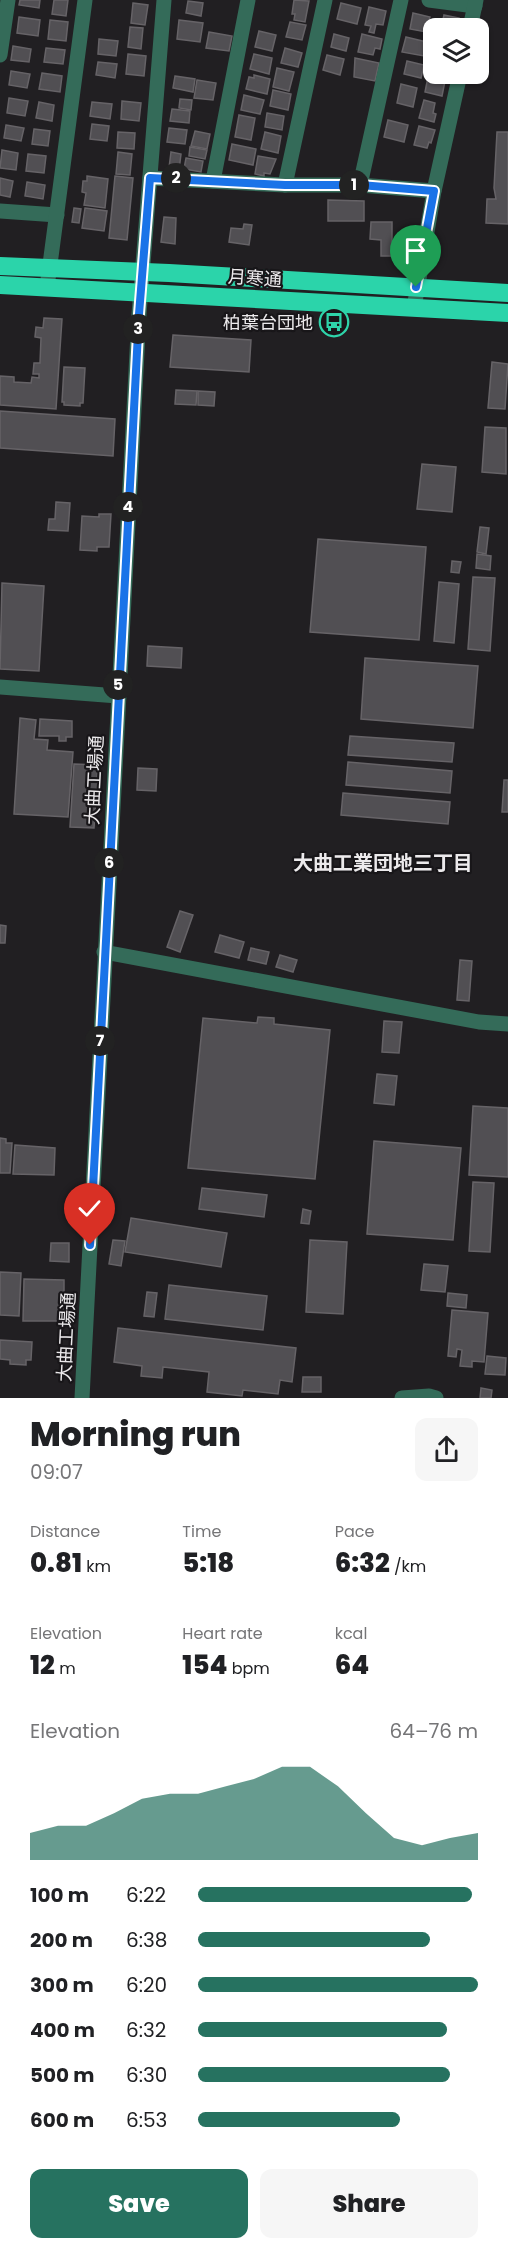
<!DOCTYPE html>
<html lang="en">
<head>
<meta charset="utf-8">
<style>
  :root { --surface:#fff; --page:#f6f6f6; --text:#202124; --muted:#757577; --accent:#267260 }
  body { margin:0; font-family:Poppins,"Noto Sans JP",sans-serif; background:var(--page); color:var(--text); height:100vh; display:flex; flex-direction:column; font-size:22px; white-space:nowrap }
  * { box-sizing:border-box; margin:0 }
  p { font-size:20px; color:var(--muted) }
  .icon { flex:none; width:33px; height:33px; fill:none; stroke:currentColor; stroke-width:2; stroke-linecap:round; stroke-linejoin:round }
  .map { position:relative; height:1398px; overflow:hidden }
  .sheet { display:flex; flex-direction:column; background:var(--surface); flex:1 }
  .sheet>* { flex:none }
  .tools { position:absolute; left:423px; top:18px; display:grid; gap:12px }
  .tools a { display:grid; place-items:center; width:66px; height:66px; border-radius:12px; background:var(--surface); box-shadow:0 2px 4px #0004; font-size:30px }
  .pin { position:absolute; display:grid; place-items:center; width:51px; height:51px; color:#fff; margin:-62px -26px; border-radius:50% 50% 50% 0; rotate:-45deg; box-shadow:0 0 6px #0007 }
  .pin .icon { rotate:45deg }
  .km { position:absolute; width:30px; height:30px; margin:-15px; border-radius:50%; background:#222; color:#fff; font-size:16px; line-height:30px; text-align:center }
  .round { display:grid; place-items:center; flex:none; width:63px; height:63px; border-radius:12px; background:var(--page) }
  .summary { display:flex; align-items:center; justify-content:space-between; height:102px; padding:0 30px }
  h1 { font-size:33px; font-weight:800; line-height:45px }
  .stats { display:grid; grid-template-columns:repeat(3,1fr); gap:9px; height:102px; padding:6px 30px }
  .stats div { display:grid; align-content:center }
  .stats b { font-size:26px; font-weight:800 }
  .stats small { font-size:16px; font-weight:400 }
  .stats p { font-size:16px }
  .chart { height:168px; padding:12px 30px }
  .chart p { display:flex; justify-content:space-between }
  .chart svg { width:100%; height:108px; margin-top:6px; fill:var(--accent); opacity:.7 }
  .primary-button { display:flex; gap:12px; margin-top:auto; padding:12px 30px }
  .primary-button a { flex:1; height:69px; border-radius:12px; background:var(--accent); color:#fff; font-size:24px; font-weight:800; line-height:69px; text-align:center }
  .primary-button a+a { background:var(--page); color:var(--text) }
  ul { padding:0 30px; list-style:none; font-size:20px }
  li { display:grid; grid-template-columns:96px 72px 1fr; align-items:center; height:45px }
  li i { height:15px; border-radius:8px; background:var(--accent) }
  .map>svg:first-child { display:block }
  .building { fill:#514f53; stroke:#666367; stroke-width:1.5 }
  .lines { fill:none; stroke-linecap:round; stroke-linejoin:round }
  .minor { stroke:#346b59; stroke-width:15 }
  .highway { stroke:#2bd4aa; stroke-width:18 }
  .route-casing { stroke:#fff; stroke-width:12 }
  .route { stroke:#1a73e8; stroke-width:8 }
  .labels { text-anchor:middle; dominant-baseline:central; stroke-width:4.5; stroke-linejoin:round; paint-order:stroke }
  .street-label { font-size:18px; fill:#eceaec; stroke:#181619 }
  .poi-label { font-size:18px; fill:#eceaec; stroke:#181619; text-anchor:end }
  .neighbourhood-label { font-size:20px; font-weight:bold; fill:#eceaec; stroke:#181619 }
</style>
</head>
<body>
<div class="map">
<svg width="508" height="1398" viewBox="0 0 508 1398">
  <rect width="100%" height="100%" fill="#211f22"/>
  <g class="building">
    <polygon points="20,0 40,0 39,8 19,5"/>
    <polygon points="54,0 68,0 66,16 52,14"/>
    <polygon points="294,0 309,1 305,22 294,20 295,14 292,14"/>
    <polygon points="188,1 203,3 201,16 186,13"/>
    <polygon points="133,3 148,5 145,25 131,23"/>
    <polygon points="341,3 361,8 357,24 337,19"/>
    <polygon points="369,7 386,11 383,25 376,24 374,33 369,32 371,26 365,25"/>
    <polygon points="413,13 430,17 426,32 410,29"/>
    <polygon points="444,15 459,18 456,28 441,28"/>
    <polygon points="19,17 40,20 38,36 17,33"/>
    <polygon points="50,20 68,22 66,41 48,39"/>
    <polygon points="179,20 203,23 200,42 177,39"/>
    <polygon points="290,22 306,25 302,40 286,37"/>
    <polygon points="130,27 143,28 141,49 128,47"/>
    <polygon points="259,31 276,35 272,51 255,47"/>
    <polygon points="209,32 232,36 229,51 206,48"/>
    <polygon points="334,34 349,38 346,51 331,47"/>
    <polygon points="362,34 382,39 380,49 375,48 373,55 358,52"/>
    <polygon points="406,37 427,42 424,56 402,52"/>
    <polygon points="99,39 118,41 116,56 98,54"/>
    <polygon points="13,46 31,49 29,62 11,60"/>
    <polygon points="46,48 65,50 63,64 44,62"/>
    <polygon points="285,48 302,53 298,67 281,63"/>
    <polygon points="128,54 146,56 144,76 126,74"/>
    <polygon points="254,54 272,58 269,74 250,69"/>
    <polygon points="327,55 344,59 340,75 323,70"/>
    <polygon points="355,58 379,63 375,81 354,77"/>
    <polygon points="407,61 424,65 421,78 404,74"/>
    <polygon points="98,62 117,64 115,78 96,75"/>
    <polygon points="277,68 294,72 289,91 273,87"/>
    <polygon points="11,71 30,74 27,88 9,85"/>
    <polygon points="42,73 62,76 60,92 39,89"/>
    <polygon points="254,75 270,79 267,94 246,89 249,77 254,78"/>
    <polygon points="175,76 195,79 193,92 173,88"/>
    <polygon points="428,77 445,81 442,96 425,92"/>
    <polygon points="197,80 216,83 213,100 194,98"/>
    <polygon points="401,84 417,88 413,107 397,103"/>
    <polygon points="273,90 291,94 288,110 270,106"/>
    <polygon points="244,95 264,100 260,114 241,110"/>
    <polygon points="9,98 28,101 25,116 7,113"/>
    <polygon points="180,99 192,100 191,110 179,108"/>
    <polygon points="424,100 435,103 433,113 436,114 434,122 419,118"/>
    <polygon points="122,101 141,103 139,121 121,119"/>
    <polygon points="39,102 54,105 52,121 36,118"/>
    <polygon points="92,102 112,104 110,119 90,116"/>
    <polygon points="172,109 190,111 189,123 170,121"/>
    <polygon points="267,113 284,116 282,130 265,127"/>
    <polygon points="239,115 255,118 251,140 235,137"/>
    <polygon points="388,120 408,125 404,142 384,137"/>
    <polygon points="92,124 109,126 107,141 90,139"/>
    <polygon points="6,125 24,128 21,141 4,138"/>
    <polygon points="419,126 435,130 431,143 429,142 427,148 414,145"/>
    <polygon points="169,128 187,130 185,144 167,142"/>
    <polygon points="34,129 50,131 48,146 32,144"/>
    <polygon points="195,131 210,134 207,149 191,146"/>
    <polygon points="118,132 135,133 134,149 117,148"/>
    <polygon points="265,132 281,136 278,153 261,149"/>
    <polygon points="497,132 508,132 508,224 486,223 487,199 496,199 494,188"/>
    <polygon points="232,144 256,149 253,165 229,160"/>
    <polygon points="190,147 207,150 205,159 189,156"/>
    <polygon points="2,150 18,153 16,170 0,168"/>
    <polygon points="118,152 132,154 130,175 116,174"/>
    <polygon points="171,152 181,154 179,170 169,168"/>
    <polygon points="28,154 46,156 44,173 26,171"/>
    <polygon points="258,156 276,159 270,174 264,173 264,176 255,174"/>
    <polygon points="186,158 203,161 201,172 184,169"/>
    <polygon points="87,176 108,179 105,208 84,205 86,193 82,192 83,181 87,181"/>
    <polygon points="115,176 133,178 127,240 109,238"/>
    <polygon points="0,178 13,181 10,197 0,195"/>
    <polygon points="27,182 45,185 43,199 25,196"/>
    <polygon points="328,200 364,201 364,221 328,221"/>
    <polygon points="74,208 81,209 79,223 72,222"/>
    <polygon points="85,208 107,211 104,231 82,228"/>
    <polygon points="164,217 176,218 175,244 161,242"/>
    <polygon points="371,222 392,222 392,256 381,256 381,240 370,239"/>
    <polygon points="244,224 252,225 249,245 229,242 231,228 243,229"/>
    <polygon points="44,318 62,319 56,409 0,405 0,376 14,377 14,382 31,383 32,377 39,378 39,374 33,374 34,363 40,363 41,338 35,337 36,327 43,328"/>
    <polygon points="173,335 251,340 249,372 170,367"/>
    <polygon points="492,362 508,364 505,409 488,408"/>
    <polygon points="64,367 85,368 83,403 80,403 80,406 64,405 64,402 62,402"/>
    <polygon points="176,390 197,391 196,405 175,404"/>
    <polygon points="198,391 215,392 214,406 198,405"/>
    <polygon points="0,411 115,419 113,456 0,448"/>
    <polygon points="485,427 506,428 506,474 482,472"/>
    <polygon points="422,464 456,467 452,512 417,509"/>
    <polygon points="56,502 70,503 68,531 48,530 49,519 55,519"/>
    <polygon points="99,514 111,514 109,547 97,547 97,551 80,550 82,516 99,517"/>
    <polygon points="480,527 489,528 486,554 477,552"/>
    <polygon points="318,539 426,547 419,640 310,632"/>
    <polygon points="477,554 491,556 490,570 476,568"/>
    <polygon points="452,561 461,562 459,573 451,572"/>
    <polygon points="473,577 495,578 490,651 468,649"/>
    <polygon points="439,582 459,584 454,643 434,641"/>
    <polygon points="2,583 44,586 39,671 0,669"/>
    <polygon points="148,646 182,648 181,668 147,666"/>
    <polygon points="365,658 478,666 473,728 361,719"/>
    <polygon points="20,718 36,720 34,739 48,740 47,750 73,752 68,817 14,814"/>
    <polygon points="40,719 72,721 72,737 66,737 66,741 59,741 59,736 39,736"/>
    <polygon points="350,736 454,743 452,762 348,755"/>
    <polygon points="348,762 452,771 450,793 346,785"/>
    <polygon points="74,764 98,765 94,828 70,827"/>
    <polygon points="138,768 157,769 156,791 137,790"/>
    <polygon points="504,780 508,780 508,812 502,812"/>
    <polygon points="343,793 450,802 448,824 341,815"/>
    <polygon points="180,911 193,915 180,952 167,947"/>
    <polygon points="0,925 6,926 5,943 0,943"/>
    <polygon points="220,935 244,942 239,958 215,952"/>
    <polygon points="251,948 269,952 266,964 248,960"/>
    <polygon points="280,955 297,960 293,972 276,967"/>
    <polygon points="460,960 472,961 469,1001 457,1000"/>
    <polygon points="258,1017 274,1018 274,1024 330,1030 315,1179 188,1168 203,1018 257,1023"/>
    <polygon points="384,1021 402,1022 399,1053 382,1052"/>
    <polygon points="377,1074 397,1076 394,1105 374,1103"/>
    <polygon points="473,1106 508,1108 508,1177 469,1175"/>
    <polygon points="0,1138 6,1139 6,1143 12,1143 10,1173 0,1173"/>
    <polygon points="374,1141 461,1148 453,1240 367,1234"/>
    <polygon points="15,1145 55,1148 54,1175 13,1174"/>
    <polygon points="473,1182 494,1183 490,1252 469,1251"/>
    <polygon points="202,1188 267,1195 264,1217 199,1209"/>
    <polygon points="303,1209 311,1211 309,1224 301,1223"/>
    <polygon points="131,1218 227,1233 221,1267 125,1252"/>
    <polygon points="113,1240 125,1241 121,1266 109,1264"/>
    <polygon points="310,1240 347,1242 343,1314 306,1312"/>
    <polygon points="51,1243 69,1243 69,1262 50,1261"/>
    <polygon points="424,1264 448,1266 445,1292 421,1290"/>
    <polygon points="0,1272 21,1273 19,1316 0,1315"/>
    <polygon points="24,1279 64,1280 64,1321 23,1321"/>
    <polygon points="169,1285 267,1296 263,1330 165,1319"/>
    <polygon points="147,1292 157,1293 154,1317 144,1316"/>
    <polygon points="448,1293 467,1295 466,1308 447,1306"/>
    <polygon points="452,1310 488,1313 484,1362 472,1361 472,1367 460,1366 462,1350 457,1349 456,1357 448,1356"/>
    <polygon points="118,1328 296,1348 292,1382 280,1380 278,1394 243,1390 242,1396 207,1392 209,1372 163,1367 162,1378 141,1376 142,1366 114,1362"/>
    <polygon points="0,1340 32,1342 31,1360 26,1360 26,1365 10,1364 10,1360 0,1359"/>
    <polygon points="487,1356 506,1358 505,1375 485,1374"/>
    <polygon points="303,1377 321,1377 321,1392 302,1392"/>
    <polygon points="481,1388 492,1390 491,1398 480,1398"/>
  </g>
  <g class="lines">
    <g class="minor">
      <polyline points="429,0 475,6"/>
      <polyline points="470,28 476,0"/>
      <polyline points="0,55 8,0"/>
      <polyline points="150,178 285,185 360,185 434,191"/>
      <polyline points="213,181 248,0"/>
      <polyline points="285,185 325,0"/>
      <polyline points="360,185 401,0"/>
      <polyline points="0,211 57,215"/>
      <polyline points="47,287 85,0"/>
      <polyline points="414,308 434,191 460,74"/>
      <polyline points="0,687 118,696"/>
      <polyline points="104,952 479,1022 508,1024"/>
      <polyline points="82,1398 139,314 164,0"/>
      <polyline points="402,1398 429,1396 436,1398"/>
    </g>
    <g class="highway">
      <polyline points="0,266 169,273 508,293"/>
      <polyline points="0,285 508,313"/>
    </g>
  </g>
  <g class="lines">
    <g class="route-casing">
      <polyline id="route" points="90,1245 139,314 150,178 285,185 360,185 434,191 416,287"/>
    </g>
    <use href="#route" class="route"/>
  </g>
  <defs>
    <g id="bus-ring" transform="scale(1.5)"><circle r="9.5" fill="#181619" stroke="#2ed4aa" stroke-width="1.5"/><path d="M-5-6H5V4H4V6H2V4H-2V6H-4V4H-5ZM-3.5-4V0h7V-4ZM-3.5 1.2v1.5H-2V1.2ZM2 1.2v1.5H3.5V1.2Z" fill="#2ed4aa"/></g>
  </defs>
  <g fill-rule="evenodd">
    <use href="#bus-ring" x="334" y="322"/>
  </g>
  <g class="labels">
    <g class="street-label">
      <text transform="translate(255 278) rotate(4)">月寒通</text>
      <text transform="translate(94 780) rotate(-87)">大曲工場通</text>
      <text transform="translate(66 1337) rotate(-87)">大曲工場通</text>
    </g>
    <g class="poi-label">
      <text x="313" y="322">柏葉台団地</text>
    </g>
    <g class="neighbourhood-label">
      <text x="383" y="863">大曲工業団地三丁目</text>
    </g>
  </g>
</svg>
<div class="tools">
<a><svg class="icon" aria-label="layers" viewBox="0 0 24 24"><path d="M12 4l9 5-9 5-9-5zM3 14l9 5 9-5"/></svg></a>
</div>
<div class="pin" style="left:416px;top:287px;background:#1e9e55"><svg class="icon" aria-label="arrive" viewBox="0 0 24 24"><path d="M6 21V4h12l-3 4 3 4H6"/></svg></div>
<div class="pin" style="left:90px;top:1245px;background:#d93025"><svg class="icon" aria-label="check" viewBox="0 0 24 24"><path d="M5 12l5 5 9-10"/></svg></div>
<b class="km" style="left:354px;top:185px">1</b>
<b class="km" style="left:176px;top:178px">2</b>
<b class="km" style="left:138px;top:329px">3</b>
<b class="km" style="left:128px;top:507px">4</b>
<b class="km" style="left:118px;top:685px">5</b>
<b class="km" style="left:109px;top:863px">6</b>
<b class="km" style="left:100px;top:1041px">7</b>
</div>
<section class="sheet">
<div class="summary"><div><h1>Morning run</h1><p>09:07</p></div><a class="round"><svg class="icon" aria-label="share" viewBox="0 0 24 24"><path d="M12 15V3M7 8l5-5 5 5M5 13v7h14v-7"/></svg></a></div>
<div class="stats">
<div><p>Distance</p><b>0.81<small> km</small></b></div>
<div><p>Time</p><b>5:18</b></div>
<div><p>Pace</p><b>6:32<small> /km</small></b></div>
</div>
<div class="stats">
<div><p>Elevation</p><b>12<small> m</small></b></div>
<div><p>Heart rate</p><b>154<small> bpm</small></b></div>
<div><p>kcal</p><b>64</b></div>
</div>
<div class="chart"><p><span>Elevation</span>64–76 m</p>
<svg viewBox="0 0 160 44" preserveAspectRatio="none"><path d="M0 44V33L10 30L20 30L30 25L40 19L50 17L60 17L70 14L80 11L90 6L100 6L110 14L120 25L130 35L140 38L150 35L160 33V44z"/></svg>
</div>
<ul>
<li><b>100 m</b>6:22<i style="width:98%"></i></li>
<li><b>200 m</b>6:38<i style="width:83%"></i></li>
<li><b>300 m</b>6:20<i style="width:100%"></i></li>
<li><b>400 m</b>6:32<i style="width:89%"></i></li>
<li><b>500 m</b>6:30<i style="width:90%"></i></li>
<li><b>600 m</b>6:53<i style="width:72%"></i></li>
</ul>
<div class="primary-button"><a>Save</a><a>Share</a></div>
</section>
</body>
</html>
